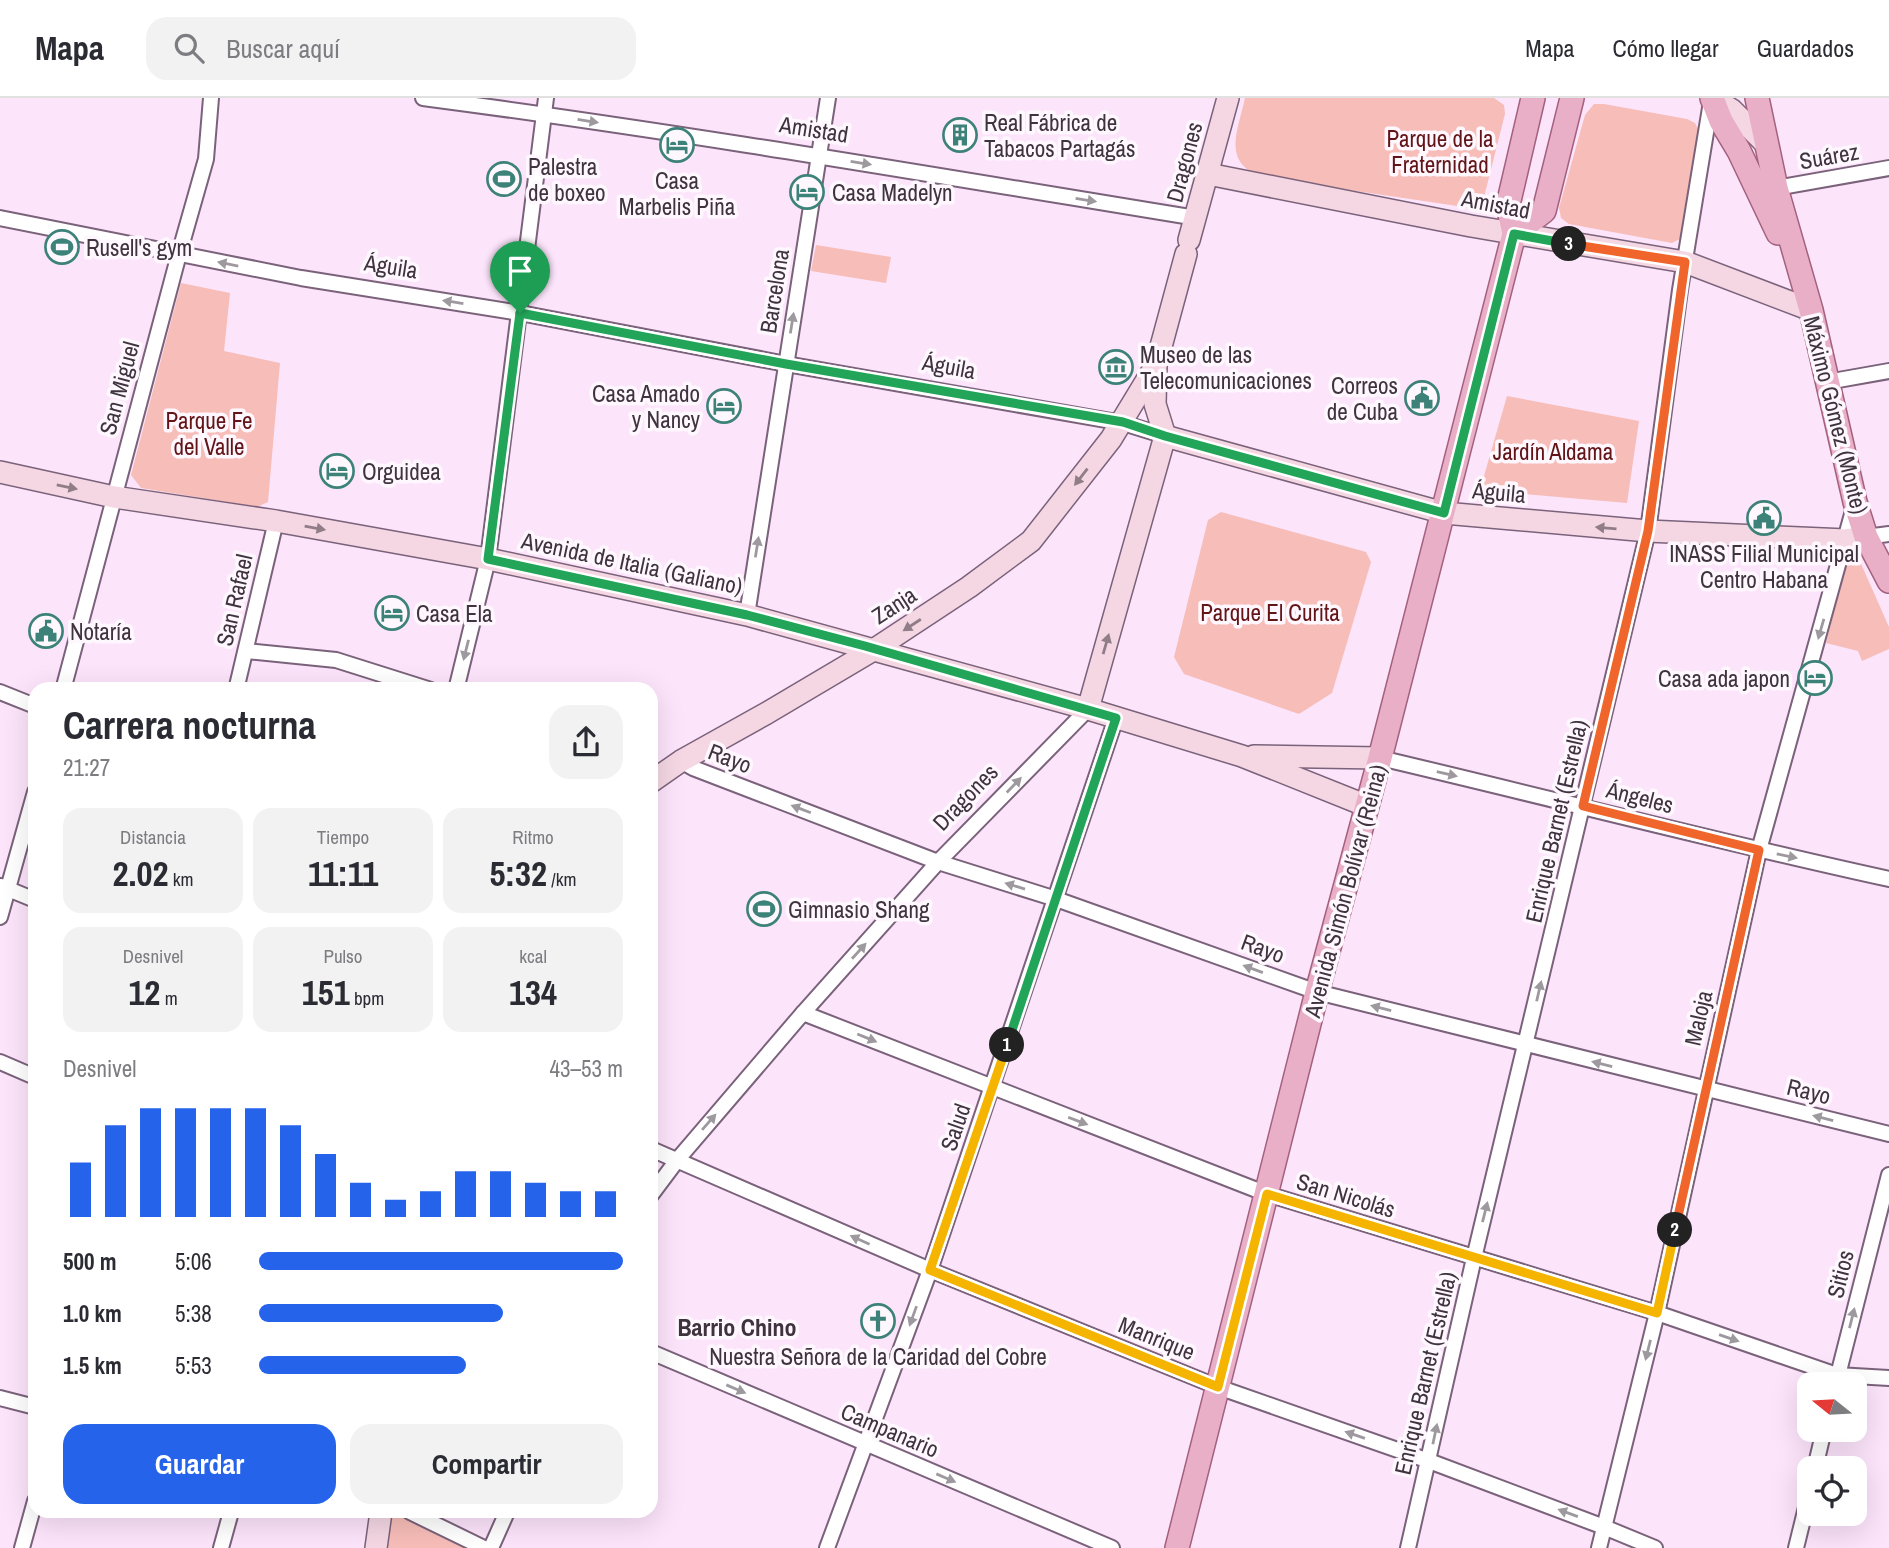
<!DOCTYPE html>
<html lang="es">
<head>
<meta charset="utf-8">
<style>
  :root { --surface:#fff; --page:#f2f2f3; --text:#2b2b33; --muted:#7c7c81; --line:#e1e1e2; --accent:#2563eb }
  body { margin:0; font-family:"Archivo Narrow",sans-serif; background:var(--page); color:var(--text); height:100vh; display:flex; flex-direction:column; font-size:26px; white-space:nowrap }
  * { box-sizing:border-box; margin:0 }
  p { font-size:23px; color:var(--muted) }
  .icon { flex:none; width:38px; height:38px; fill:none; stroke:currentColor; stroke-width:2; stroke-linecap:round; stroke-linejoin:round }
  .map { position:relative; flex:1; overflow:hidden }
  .side { position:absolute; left:28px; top:584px; width:630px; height:836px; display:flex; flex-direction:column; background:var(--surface); border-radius:21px; box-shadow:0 7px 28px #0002 }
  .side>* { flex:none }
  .needle { width:46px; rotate:288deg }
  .controls { position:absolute; left:1797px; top:1274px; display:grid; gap:14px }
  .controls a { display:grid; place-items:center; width:70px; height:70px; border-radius:14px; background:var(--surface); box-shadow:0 7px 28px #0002; font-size:35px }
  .pin { position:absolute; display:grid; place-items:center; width:60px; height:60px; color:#fff; margin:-72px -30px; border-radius:50% 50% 50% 0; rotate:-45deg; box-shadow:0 0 7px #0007 }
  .pin .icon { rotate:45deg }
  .km { position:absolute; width:35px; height:35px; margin:-18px; border-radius:50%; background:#222; color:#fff; font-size:19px; line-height:35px; text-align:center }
  .round { display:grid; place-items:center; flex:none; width:74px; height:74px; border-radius:21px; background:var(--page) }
  .overview { display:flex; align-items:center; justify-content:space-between; height:119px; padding:0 35px }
  h1 { font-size:38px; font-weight:800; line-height:52px }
  .figures { display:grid; grid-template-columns:repeat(3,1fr); gap:10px; height:119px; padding:7px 35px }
  .figures div { display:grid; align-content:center; border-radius:18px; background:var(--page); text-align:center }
  .figures b { font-size:35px; font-weight:800 }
  .figures small { font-size:19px; font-weight:400 }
  .figures p { font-size:19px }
  .chart { height:196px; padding:14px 35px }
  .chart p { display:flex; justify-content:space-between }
  .chart svg { width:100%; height:126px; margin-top:7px; stroke:var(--accent); stroke-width:6 }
  .primary-button { display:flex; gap:14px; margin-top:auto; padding:14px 35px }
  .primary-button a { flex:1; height:80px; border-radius:21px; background:var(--accent); color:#fff; font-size:28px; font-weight:800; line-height:80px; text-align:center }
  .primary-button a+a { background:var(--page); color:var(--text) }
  ul { padding:0 35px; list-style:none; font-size:23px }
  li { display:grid; grid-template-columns:112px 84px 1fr; align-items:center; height:52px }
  li i { height:18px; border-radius:9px; background:var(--accent) }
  header { display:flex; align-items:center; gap:42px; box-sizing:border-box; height:98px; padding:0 35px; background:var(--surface); border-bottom:2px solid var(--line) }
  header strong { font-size:33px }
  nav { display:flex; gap:38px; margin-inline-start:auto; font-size:24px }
  .search { width:490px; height:63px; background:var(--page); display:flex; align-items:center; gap:18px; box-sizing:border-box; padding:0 24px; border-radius:21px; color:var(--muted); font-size:26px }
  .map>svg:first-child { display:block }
  .green { fill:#f7bdb8 }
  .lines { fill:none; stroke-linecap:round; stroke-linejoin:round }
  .street-casing { stroke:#7b627b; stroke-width:18 }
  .secondary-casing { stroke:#7b627b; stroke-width:24 }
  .primary-casing { stroke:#a4617e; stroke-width:26 }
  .street { stroke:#fff; stroke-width:14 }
  .secondary { stroke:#f4d7e3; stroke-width:21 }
  .primary { stroke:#e9afc7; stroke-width:23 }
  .oneway { fill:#9e999e }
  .oneway2 { fill:#907d88 }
  .split-1-casing { stroke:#fff; stroke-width:14 }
  .split-2-casing { stroke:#fff; stroke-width:14 }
  .split-3-casing { stroke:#fff; stroke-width:14 }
  .split-4-casing { stroke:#fff; stroke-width:14 }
  .split-1 { stroke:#22a559; stroke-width:9 }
  .split-2 { stroke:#f5b400; stroke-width:9 }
  .split-3 { stroke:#f0652b; stroke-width:9 }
  .split-4 { stroke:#22a559; stroke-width:9 }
  .labels { text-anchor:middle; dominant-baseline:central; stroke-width:7; stroke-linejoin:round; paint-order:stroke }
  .poi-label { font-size:23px; fill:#3e333e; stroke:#fef8fe; text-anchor:start }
  .street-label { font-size:23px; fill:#3e333e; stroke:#fef8fe }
  .park-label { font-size:23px; fill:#621417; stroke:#fef8fe }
  .neighbourhood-label { font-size:24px; font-weight:bold; fill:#3e333e; stroke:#fef8fe }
</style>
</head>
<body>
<header>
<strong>Mapa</strong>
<div class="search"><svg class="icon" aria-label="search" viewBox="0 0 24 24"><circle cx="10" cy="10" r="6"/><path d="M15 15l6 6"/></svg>Buscar aquí</div>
<nav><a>Mapa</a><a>Cómo llegar</a><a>Guardados</a></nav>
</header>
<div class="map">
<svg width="1889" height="1450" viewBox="0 0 1889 1450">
  <rect width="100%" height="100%" fill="#fce4fb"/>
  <g class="green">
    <path d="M1245,0H1494L1504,7L1505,16L1483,103L1478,108L1471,110L1262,79C1221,64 1238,33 1245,0Z"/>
    <polygon points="1594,6 1604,6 1687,21 1695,25 1699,33 1684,139 1672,145 1569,126 1561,120 1559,110 1585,17"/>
    <polygon points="816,147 891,159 886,185 811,173"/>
    <polygon points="181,185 230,195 224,253 280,265 268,404 257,409 141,390 131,377"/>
    <polygon points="1507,298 1639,323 1627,405 1480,392"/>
    <polygon points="1221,414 1366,454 1371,464 1332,595 1299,616 1184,576 1174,559 1208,422"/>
    <polygon points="1858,459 1889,529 1889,551 1862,563 1858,553 1826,545 1846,464"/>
    <polygon points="381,1414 410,1414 484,1450 376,1450"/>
  </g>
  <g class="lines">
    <g class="street-casing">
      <g id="street">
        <path d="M423,0C682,34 939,78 1196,120"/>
        <polyline points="1776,90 1889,70"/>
        <polyline points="0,120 301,180 520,215 786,266 1123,325 1165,338"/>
        <polyline points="1827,284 1889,273"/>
        <polyline points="1866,439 1889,436"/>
        <polyline points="747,517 828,0"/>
        <polyline points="246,553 336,562 431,592"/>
        <polyline points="63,592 179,156 206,61 211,0"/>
        <polyline points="236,592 276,423"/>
        <polyline points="456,592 488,461 546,0"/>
        <polyline points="0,594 35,608"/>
        <path d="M1380,660C1550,700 1719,744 1889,781"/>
        <polyline points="681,663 693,670 938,764 1056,801 1317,894 1889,1036"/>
        <polyline points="1,788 35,802"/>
        <polyline points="0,819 35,694"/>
        <polyline points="803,915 1267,1096 1657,1215 1837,1277 1889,1280"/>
        <polyline points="0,964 35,979"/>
        <polyline points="651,1051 930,1172 1218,1289 1429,1363 1604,1429 1655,1450"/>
        <polyline points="651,1097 678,1061 803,915 938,764 1088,611"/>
        <polyline points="651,1254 1112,1450"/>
        <polyline points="1836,1285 1889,1077"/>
        <polyline points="0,1300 35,1309"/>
        <polyline points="1815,1370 1824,1332"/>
        <polyline points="410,1414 484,1450"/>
        <polyline points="22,1450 35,1403"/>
        <polyline points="221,1450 231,1414"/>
        <polyline points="491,1450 507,1414"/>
        <polyline points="827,1450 930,1172 1116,620"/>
        <polyline points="1408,1450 1474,1160 1648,433 1680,192 1711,4"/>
        <polyline points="1599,1450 1657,1215 1759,752 1854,409"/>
        <polyline points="1796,1450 1810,1393"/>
      </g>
    </g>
    <g class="secondary-casing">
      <g id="secondary">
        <polyline points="1713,0 1732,12 1766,46"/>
        <polyline points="1208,76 1471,128 1685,164 1811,212"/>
        <polyline points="1189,142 1228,0"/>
        <polyline points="1165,338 1444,415 1648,433 1846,442 1866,439"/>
        <polyline points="0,374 114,399 276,423 488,461 747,517 1088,611 1242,658 1367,708"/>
        <polyline points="1088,611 1165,338 1155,306 1156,267 1186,156"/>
        <polyline points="1254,658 1380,660"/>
        <polyline points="651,684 681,663 767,615 875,551 969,489 1031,443 1111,341 1156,267"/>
        <polyline points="376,1450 381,1414"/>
      </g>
    </g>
    <g class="primary-casing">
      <g id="primary">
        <polyline points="1712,0 1721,23 1739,53 1778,135"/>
        <polyline points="1757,0 1776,90 1811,212 1855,404 1866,439 1889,483"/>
        <polyline points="1514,136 1544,113 1572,0"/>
        <polyline points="1177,1450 1317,894 1380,660 1514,136 1508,107 1533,0"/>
      </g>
    </g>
    <use href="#street" class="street"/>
    <use href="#secondary" class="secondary"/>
    <use href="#primary" class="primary"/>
  </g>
  <defs><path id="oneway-solid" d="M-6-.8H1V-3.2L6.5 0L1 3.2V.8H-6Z" transform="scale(1.75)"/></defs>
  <g class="oneway">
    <use href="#oneway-solid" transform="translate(588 23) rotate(9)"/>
    <use href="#oneway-solid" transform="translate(861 65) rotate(9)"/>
    <use href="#oneway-solid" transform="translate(1086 102) rotate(9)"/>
    <use href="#oneway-solid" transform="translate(228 166) rotate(-169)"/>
    <use href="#oneway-solid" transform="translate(453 204) rotate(-171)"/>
    <use href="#oneway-solid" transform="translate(792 225) rotate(-81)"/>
    <use href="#oneway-solid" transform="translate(757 449) rotate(-81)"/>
    <use href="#oneway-solid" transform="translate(1821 531) rotate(106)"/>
    <use href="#oneway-solid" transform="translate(466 552) rotate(104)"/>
    <use href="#oneway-solid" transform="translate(1447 676) rotate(13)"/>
    <use href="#oneway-solid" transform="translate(1014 687) rotate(-46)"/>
    <use href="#oneway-solid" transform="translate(801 711) rotate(-159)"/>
    <use href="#oneway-solid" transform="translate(1787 758) rotate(12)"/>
    <use href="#oneway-solid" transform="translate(1015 788) rotate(-163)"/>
    <use href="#oneway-solid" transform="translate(859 853) rotate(-48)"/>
    <use href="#oneway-solid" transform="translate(1253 871) rotate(-160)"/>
    <use href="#oneway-solid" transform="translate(1539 893) rotate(-77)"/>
    <use href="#oneway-solid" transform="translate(1381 910) rotate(-166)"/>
    <use href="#oneway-solid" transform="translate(867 940) rotate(22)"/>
    <use href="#oneway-solid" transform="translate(1602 966) rotate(-166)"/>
    <use href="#oneway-solid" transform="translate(1823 1020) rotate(-166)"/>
    <use href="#oneway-solid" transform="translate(1078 1023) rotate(21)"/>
    <use href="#oneway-solid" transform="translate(709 1024) rotate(-49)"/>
    <use href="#oneway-solid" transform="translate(1485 1114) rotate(-76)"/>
    <use href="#oneway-solid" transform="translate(860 1142) rotate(-156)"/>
    <use href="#oneway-solid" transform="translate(913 1218) rotate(110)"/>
    <use href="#oneway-solid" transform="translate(1852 1220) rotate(-76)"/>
    <use href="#oneway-solid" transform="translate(1729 1240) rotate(19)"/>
    <use href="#oneway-solid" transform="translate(1648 1252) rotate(104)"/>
    <use href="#oneway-solid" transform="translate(736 1291) rotate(23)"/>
    <use href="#oneway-solid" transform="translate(1435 1336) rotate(-78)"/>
    <use href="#oneway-solid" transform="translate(1355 1337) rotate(-161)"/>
    <use href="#oneway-solid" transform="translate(946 1380) rotate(23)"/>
    <use href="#oneway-solid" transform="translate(1568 1415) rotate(-160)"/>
  </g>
  <g class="oneway2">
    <use href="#oneway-solid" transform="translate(1081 379) rotate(128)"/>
    <use href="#oneway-solid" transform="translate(67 389) rotate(12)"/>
    <use href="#oneway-solid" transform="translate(315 430) rotate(10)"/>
    <use href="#oneway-solid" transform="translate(1606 430) rotate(-175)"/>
    <use href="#oneway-solid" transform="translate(912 527) rotate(147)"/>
    <use href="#oneway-solid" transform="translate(1106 546) rotate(-74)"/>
  </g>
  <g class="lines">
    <g class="split-1-casing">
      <polyline id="split-1" points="520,215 488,461 747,517 865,548 1116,620 1007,947"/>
    </g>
    <g class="split-2-casing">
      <polyline id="split-2" points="1007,947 930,1172 1218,1289 1267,1096 1657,1215 1675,1132"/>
    </g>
    <g class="split-3-casing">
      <polyline id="split-3" points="1569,146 1685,164 1648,433 1583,708 1759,752 1675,1132"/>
    </g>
    <g class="split-4-casing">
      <polyline id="split-4" points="520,215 786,266 1123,324 1165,338 1444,415 1514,136 1569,146"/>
    </g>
    <use href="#split-1" class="split-1"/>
    <use href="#split-2" class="split-2"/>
    <use href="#split-3" class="split-3"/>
    <use href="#split-4" class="split-4"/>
  </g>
  <defs>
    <g id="building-ring" transform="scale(1.75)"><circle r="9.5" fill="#fef8fe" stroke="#3d8278" stroke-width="1.5"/><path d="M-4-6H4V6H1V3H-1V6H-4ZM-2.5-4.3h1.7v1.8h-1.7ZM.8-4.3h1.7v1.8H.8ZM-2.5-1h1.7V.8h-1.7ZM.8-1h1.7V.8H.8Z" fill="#3d8278"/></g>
    <g id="hotel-ring" transform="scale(1.75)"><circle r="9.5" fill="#fef8fe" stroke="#3d8278" stroke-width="1.5"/><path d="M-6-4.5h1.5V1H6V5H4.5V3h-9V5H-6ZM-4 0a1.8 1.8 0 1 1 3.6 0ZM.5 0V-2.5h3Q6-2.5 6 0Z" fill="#3d8278"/></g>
    <g id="stadium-ring" transform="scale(1.75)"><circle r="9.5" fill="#fef8fe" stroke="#3d8278" stroke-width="1.5"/><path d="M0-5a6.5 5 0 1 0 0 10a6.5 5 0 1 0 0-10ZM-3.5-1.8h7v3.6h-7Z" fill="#3d8278"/></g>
    <g id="museum-ring" transform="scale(1.75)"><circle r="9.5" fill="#fef8fe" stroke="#3d8278" stroke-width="1.5"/><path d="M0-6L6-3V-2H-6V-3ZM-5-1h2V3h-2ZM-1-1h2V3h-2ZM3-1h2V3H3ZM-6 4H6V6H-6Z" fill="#3d8278"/></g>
    <g id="civic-ring" transform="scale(1.75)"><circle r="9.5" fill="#fef8fe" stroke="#3d8278" stroke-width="1.5"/><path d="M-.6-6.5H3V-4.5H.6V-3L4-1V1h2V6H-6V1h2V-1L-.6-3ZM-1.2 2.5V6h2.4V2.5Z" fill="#3d8278"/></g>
    <g id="church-ring" transform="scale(1.75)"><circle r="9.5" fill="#fef8fe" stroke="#3d8278" stroke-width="1.5"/><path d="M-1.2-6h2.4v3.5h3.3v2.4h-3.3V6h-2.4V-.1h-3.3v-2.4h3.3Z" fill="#3d8278"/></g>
  </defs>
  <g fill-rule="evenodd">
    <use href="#building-ring" x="960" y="37"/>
    <use href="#hotel-ring" x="677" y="47"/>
    <use href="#stadium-ring" x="504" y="81"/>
    <use href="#hotel-ring" x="807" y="94"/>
    <use href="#stadium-ring" x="62" y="149"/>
    <use href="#museum-ring" x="1116" y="269"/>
    <use href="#civic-ring" x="1422" y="300"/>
    <use href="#hotel-ring" x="724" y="308"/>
    <use href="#hotel-ring" x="337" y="373"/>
    <use href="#civic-ring" x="1764" y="420"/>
    <use href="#hotel-ring" x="392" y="515"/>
    <use href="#civic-ring" x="46" y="533"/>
    <use href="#hotel-ring" x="1815" y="580"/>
    <use href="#stadium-ring" x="764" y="811"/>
    <use href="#church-ring" x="878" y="1223"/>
  </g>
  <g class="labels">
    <g class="poi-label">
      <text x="984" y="24">Real Fábrica de<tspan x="984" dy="26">Tabacos Partagás</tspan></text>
      <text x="528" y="68">Palestra<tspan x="528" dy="26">de boxeo</tspan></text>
      <text x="677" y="82" text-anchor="middle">Casa<tspan x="677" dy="26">Marbelis Piña</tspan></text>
      <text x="832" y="94">Casa Madelyn</text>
      <text x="86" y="149">Rusell's gym</text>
      <text x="1140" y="256">Museo de las<tspan x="1140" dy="26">Telecomunicaciones</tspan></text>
      <text x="1398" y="287" text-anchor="end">Correos<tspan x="1398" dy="26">de Cuba</tspan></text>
      <text x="700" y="295" text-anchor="end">Casa Amado<tspan x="700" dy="26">y Nancy</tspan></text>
      <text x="362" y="373">Orguidea</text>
      <text x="1764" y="455" text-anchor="middle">INASS Filial Municipal<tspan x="1764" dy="26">Centro Habana</tspan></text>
      <text x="416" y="515">Casa Ela</text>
      <text x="70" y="533">Notaría</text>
      <text x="1790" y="580" text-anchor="end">Casa ada japon</text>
      <text x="788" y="811">Gimnasio Shang</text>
      <text x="878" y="1258" text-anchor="middle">Nuestra Señora de la Caridad del Cobre</text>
    </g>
    <g class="street-label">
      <text transform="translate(814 31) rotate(9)">Amistad</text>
      <text transform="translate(1829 58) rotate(-10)">Suárez</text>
      <text transform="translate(1184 64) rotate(-75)">Dragones</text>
      <text transform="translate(1496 106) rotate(11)">Amistad</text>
      <text transform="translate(391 168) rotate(9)">Águila</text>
      <text transform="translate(774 193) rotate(-81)">Barcelona</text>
      <text transform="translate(949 268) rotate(10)">Águila</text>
      <text transform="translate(119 290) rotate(-75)">San Miguel</text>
      <text transform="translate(1836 317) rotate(76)">Máximo Gómez (Monte)</text>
      <text transform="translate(1499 394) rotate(5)">Águila</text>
      <text transform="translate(632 465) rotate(12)">Avenida de Italia (Galiano)</text>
      <text transform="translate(234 502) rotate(-77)">San Rafael</text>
      <text transform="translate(894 507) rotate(-33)">Zanja</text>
      <text transform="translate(730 660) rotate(21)">Rayo</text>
      <text transform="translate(965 699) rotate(-46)">Dragones</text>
      <text transform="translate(1640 699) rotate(14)">Ángeles</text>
      <text transform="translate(1556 723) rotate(-77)">Enrique Barnet (Estrella)</text>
      <text transform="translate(1345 793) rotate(-75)">Avenida Simón Bolívar (Reina)</text>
      <text transform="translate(1263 850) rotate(20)">Rayo</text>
      <text transform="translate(1698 920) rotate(-77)">Maloja</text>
      <text transform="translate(1809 993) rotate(14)">Rayo</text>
      <text transform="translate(955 1029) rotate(-71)">Salud</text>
      <text transform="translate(1346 1097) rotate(17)">San Nicolás</text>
      <text transform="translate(1840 1176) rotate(-76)">Sitios</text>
      <text transform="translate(1157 1240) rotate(22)">Manrique</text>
      <text transform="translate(1425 1275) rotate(-77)">Enrique Barnet (Estrella)</text>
      <text transform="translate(890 1332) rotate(23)">Campanario</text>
    </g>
    <g class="park-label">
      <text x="1440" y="40">Parque de la<tspan x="1440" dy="26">Fraternidad</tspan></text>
      <text x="209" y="322">Parque Fe<tspan x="209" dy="26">del Valle</tspan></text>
      <text x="1553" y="353">Jardín Aldama</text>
      <text x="1270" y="514">Parque El Curita</text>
    </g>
    <g class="neighbourhood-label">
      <text x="737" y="1229">Barrio Chino</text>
    </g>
  </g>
</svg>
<div class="controls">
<a><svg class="needle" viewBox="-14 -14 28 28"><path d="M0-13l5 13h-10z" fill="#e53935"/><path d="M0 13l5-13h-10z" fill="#7c7c81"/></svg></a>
<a><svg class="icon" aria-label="locate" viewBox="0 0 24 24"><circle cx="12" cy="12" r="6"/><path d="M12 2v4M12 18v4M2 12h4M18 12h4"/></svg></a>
</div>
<div class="pin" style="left:520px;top:215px;background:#1e9e55"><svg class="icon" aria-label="arrive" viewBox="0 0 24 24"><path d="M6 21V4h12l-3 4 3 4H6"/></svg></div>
<b class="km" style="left:1007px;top:947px">1</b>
<b class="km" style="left:1675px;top:1132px">2</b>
<b class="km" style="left:1569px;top:146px">3</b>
<section class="side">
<div class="overview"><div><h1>Carrera nocturna</h1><p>21:27</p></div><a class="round"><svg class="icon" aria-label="share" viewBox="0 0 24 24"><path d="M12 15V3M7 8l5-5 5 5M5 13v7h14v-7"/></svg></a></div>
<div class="figures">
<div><p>Distancia</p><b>2.02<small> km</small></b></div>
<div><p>Tiempo</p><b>11:11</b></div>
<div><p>Ritmo</p><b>5:32<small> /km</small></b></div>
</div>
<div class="figures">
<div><p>Desnivel</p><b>12<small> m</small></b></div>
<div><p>Pulso</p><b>151<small> bpm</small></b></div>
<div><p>kcal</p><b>134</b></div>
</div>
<div class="chart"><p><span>Desnivel</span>43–53 m</p>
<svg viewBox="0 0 160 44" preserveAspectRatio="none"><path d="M5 44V25M15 44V12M25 44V6M35 44V6M45 44V6M55 44V6M65 44V12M75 44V22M85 44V32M95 44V38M105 44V35M115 44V28M125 44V28M135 44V32M145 44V35M155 44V35"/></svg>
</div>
<ul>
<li><b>500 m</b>5:06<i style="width:100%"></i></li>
<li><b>1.0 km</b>5:38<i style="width:67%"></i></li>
<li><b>1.5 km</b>5:53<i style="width:57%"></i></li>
</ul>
<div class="primary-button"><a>Guardar</a><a>Compartir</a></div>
</section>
</div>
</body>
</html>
